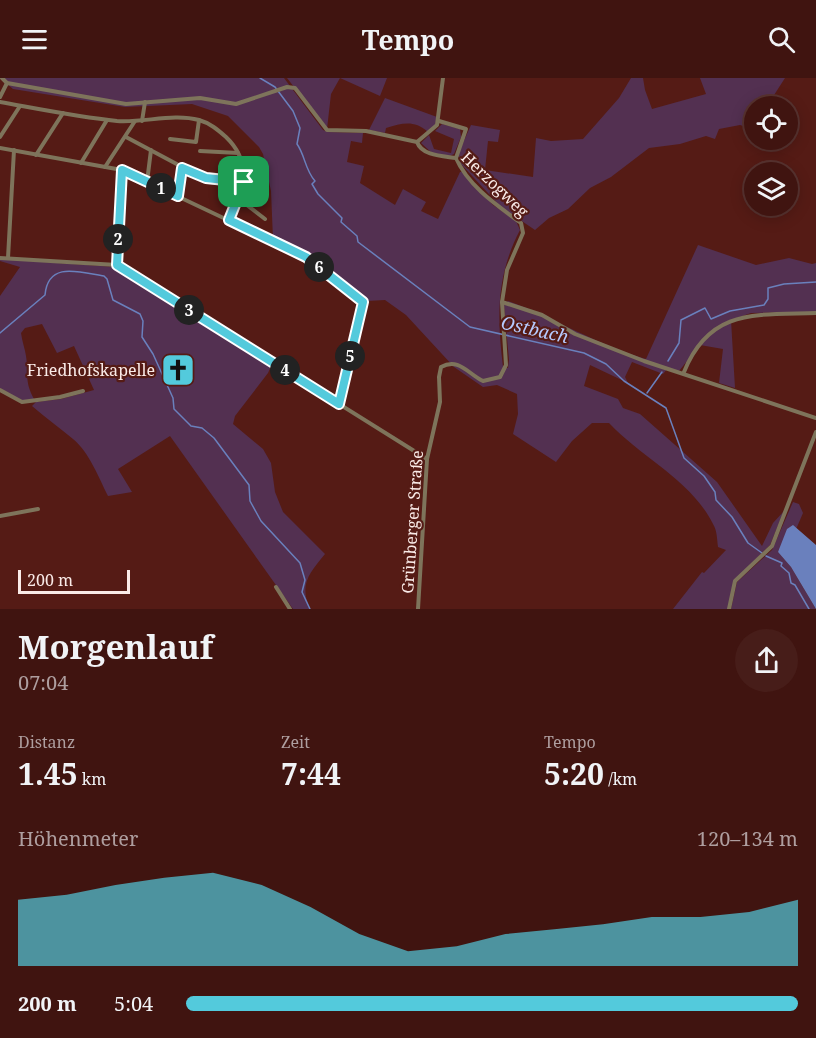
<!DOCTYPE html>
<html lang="de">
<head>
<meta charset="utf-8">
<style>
  :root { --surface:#401410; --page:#471d19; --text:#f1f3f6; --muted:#ae9e9f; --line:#593330; --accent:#53cadc }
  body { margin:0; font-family:"Noto Serif",serif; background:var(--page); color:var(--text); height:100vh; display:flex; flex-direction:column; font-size:22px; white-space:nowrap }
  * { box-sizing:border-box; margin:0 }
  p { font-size:20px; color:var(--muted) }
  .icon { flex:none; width:33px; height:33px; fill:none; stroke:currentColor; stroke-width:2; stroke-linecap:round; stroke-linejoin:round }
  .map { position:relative; height:531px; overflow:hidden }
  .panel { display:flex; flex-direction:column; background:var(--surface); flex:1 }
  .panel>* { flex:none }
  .tools { position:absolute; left:744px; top:18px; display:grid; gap:12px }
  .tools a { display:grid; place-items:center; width:54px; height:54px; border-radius:50%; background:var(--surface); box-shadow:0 3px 15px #0003,0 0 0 2px var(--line); font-size:30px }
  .scale { position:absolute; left:18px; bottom:15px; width:112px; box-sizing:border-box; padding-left:6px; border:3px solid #faebe8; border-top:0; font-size:16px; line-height:21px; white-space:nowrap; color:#faebe8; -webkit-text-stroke:4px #551b15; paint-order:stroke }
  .pin { position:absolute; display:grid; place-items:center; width:51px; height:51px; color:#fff; margin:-26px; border-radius:12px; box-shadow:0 3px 9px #0006 }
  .km { position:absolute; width:30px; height:30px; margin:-15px; border-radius:50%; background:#222; color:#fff; font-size:16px; line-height:30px; text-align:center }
  .round { display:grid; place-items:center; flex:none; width:63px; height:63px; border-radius:32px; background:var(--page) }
  .summary { display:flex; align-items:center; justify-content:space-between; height:102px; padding:0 18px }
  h1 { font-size:33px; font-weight:700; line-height:45px }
  .metrics { display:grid; grid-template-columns:repeat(3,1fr); gap:9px; height:102px; padding:6px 18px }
  .metrics div { display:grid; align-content:center }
  .metrics b { font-size:30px; font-weight:700 }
  .metrics small { font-size:16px; font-weight:400 }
  .metrics p { font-size:16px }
  .chart { height:168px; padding:12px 18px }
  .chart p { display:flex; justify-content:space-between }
  .chart svg { width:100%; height:108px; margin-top:6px; fill:var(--accent); opacity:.7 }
  ul { padding:0 18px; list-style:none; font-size:20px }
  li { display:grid; grid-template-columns:96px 72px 1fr; align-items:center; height:45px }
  li i { height:15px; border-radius:8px; background:var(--accent) }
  header { display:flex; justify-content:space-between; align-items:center; height:78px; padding:0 18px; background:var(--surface); font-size:27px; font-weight:700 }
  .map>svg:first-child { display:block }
  .green { fill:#533051 }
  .water { fill:#6a80bd }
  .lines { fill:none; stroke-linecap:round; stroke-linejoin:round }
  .stream { stroke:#6a80bd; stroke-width:1.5 }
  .minor { stroke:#7e745b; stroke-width:4 }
  .route-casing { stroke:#fff; stroke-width:12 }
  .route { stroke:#53cadc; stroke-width:8 }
  .labels { text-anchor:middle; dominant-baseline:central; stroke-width:4.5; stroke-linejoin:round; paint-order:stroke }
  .street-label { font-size:16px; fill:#faebe8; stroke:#551b15 }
  .poi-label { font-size:16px; fill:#faebe8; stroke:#551b15; text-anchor:end }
  .water-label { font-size:18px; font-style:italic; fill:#b6cafe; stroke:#551b15 }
</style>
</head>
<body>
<header><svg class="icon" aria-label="menu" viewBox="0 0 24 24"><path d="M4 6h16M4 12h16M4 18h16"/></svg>Tempo<svg class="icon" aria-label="search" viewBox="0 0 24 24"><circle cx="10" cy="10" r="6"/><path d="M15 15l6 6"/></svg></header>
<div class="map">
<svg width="816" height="531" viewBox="0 0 816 531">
  <rect width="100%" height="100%" fill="#551b15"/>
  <g class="green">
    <path d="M0,0H284L323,52L328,54L363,55L362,65L351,63L347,84L364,88L360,105L395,127L403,111L426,124L421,133L438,141L460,94H463L493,127L516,143L520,152C496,198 497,239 503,289L508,290L509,282L504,227L508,223C555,240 597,267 646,281L698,167L756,187L789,180L812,186L816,185V234L751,235L731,242L735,310L719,305L723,271L700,267L679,293L667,291L663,296L632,284L625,299L628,305L590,287L584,308L618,321L623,330L640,336L717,404L762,468L773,445L784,433L770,467L734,503L728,531H673L702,494L704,495L726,472L718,469C717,461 717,452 713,446C691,402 642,380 609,345H592L572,363L556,384L513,356L518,336L517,316L497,307L483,309L454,289L406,237L385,222L367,223L307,178L273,161L271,113L263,76L259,69L228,38L192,26L125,29L13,11Z"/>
    <polygon points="287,0 387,0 380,18 340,0 331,16 327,51"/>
    <polygon points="631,0 643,0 645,12 652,31 706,16 700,0 785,0 767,28 754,28 753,51 740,47 719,51 715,61 706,58 680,66 649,70 611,99 590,110 568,131 549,140 535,152 501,129 460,85 458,76 471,47 500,52 498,64 488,63 485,92 533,99 536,60 551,63 583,61 619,20"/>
    <path d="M385,20L437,39L435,48L428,54C414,42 403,45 386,50L385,55L369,52Z"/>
    <polygon points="442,46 460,51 461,59 454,76 450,78 432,75 421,65 429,57 434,71 451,75 454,61 435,53"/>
    <path d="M0,181L115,189L249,273L251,270L273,284L268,295L235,338L233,346L263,371L271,385L275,414L283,434L325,476C309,496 299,506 310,531H293L170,358L118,391L132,414L108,418C99,400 89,374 73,361C60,350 46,340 32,328L36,324L61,321L94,312L74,268L57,275L42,246L25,250L21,255C22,263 25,271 26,278C29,297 24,302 34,321L22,323L0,310V218L20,189L0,183Z"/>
    <polygon points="793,424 799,426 803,435 797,449 816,467 797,449 778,474 791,489 816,531 731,531 737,504 772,472"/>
  </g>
  <polygon class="water" points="793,447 816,467 816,531 791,489 778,474 787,451"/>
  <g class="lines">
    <g class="stream">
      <path d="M260,0L275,9L293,33L300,50L297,66C305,77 305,92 315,103L312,106L318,116L342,140L341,144L357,158L358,164L470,249L584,275L606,286L624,303L666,330L684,380L704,398L715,414L716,422L732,439L748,465L762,475"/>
      <path d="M0,255L45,217C48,183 79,194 104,198L107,201L113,222L140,236L143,243L142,259L153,276L173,320L174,331L191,348L202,350L214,360L249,407L250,423L261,443L300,485L305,502L302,514L310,531"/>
      <polyline points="668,283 679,265 681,242 705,230 711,241 730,233 764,227 768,221 768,210 784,206 816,204"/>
      <polyline points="647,315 662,294"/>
      <polyline points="766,478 782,485 781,488 789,495 791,505 795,507 809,531"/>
    </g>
    <g class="minor">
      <path d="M2,0L7,5L126,26L200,20L236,26L287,9L295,10L327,52L366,53L417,64C422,78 443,78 456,80C468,108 498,128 521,145L523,155L507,192L502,224L542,237L575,256L644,283L816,340"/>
      <polyline points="0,19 7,5"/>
      <path d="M0,24C39,31 78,39 117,43C144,45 173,35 199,42C210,45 218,52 226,59C253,85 244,112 229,142"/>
      <polyline points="142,43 145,24"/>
      <polyline points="439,43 466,51 456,80"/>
      <polyline points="0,59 20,28"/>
      <polyline points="126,59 201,99 214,102 244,104"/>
      <polyline points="170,61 196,64 199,42"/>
      <polyline points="417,64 437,47 443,0"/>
      <polyline points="0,70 122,92 306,179 363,223 339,325"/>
      <polyline points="200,73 238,75"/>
      <polyline points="36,77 63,35"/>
      <polyline points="81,85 107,42"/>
      <polyline points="105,89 135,43"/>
      <polyline points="245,97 260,107"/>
      <polyline points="147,104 151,72"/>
      <polyline points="178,118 182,90"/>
      <polyline points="239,121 265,141"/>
      <polyline points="0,180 117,187 427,381"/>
      <polyline points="8,180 14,72"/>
      <polyline points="117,187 122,92"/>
      <path d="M684,294C710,230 756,237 816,235"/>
      <polyline points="0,312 22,324 60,319 83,313"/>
      <polyline points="0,438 38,431"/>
      <polyline points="276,509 290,531"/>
      <path d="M418,531L427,381L440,324L439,299L441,289C459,279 468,296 483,303L500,299L506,287L502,224"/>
      <polyline points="729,531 735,503 772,468 816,354"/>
    </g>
  </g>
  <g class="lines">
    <g class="route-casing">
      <polygon id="route" points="182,90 206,100 244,104 229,142 306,179 363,224 339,326 117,187 122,92 178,118"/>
    </g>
    <use href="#route" class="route"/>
  </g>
  <defs>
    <g id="church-square" transform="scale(1.725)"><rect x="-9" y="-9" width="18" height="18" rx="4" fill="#53cadc" stroke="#551b15"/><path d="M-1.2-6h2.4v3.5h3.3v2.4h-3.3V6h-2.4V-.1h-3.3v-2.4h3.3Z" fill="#111"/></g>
  </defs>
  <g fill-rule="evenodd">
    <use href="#church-square" x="178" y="292"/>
  </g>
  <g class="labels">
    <g class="street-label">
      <text transform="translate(495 106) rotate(44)">Herzogweg</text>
      <text transform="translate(412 444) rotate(-86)">Grünberger Straße</text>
    </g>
    <g class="poi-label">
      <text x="155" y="292">Friedhofskapelle</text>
    </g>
    <g class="water-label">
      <text transform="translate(535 251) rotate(13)">Ostbach</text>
    </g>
  </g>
</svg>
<div class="tools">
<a><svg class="icon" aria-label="locate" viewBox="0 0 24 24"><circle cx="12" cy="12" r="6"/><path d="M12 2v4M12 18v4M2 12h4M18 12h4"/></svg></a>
<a><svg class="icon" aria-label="layers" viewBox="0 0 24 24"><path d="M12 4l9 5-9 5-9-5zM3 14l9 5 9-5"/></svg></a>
</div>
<div class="scale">200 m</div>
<div class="pin" style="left:244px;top:104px;background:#1e9e55"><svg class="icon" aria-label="arrive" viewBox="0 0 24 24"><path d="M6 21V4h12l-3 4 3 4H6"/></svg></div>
<b class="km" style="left:161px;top:110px">1</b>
<b class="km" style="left:118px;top:161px">2</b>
<b class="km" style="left:189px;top:232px">3</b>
<b class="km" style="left:285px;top:292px">4</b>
<b class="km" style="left:350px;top:278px">5</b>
<b class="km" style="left:319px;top:189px">6</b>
</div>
<section class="panel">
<div class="summary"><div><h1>Morgenlauf</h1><p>07:04</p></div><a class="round"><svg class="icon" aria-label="share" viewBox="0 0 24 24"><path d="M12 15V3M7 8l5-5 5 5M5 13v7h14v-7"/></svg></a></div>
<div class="metrics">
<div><p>Distanz</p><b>1.45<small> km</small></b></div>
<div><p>Zeit</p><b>7:44</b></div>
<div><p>Tempo</p><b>5:20<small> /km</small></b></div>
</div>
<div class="chart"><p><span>Höhenmeter</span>120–134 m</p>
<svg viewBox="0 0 160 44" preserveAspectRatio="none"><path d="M0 44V17L10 15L20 11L30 8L40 6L50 11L60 20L70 31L80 38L90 36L100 31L110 29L120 27L130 24L140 24L150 22L160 17V44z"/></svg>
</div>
<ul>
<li><b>200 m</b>5:04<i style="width:100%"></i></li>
</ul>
</section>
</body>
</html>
